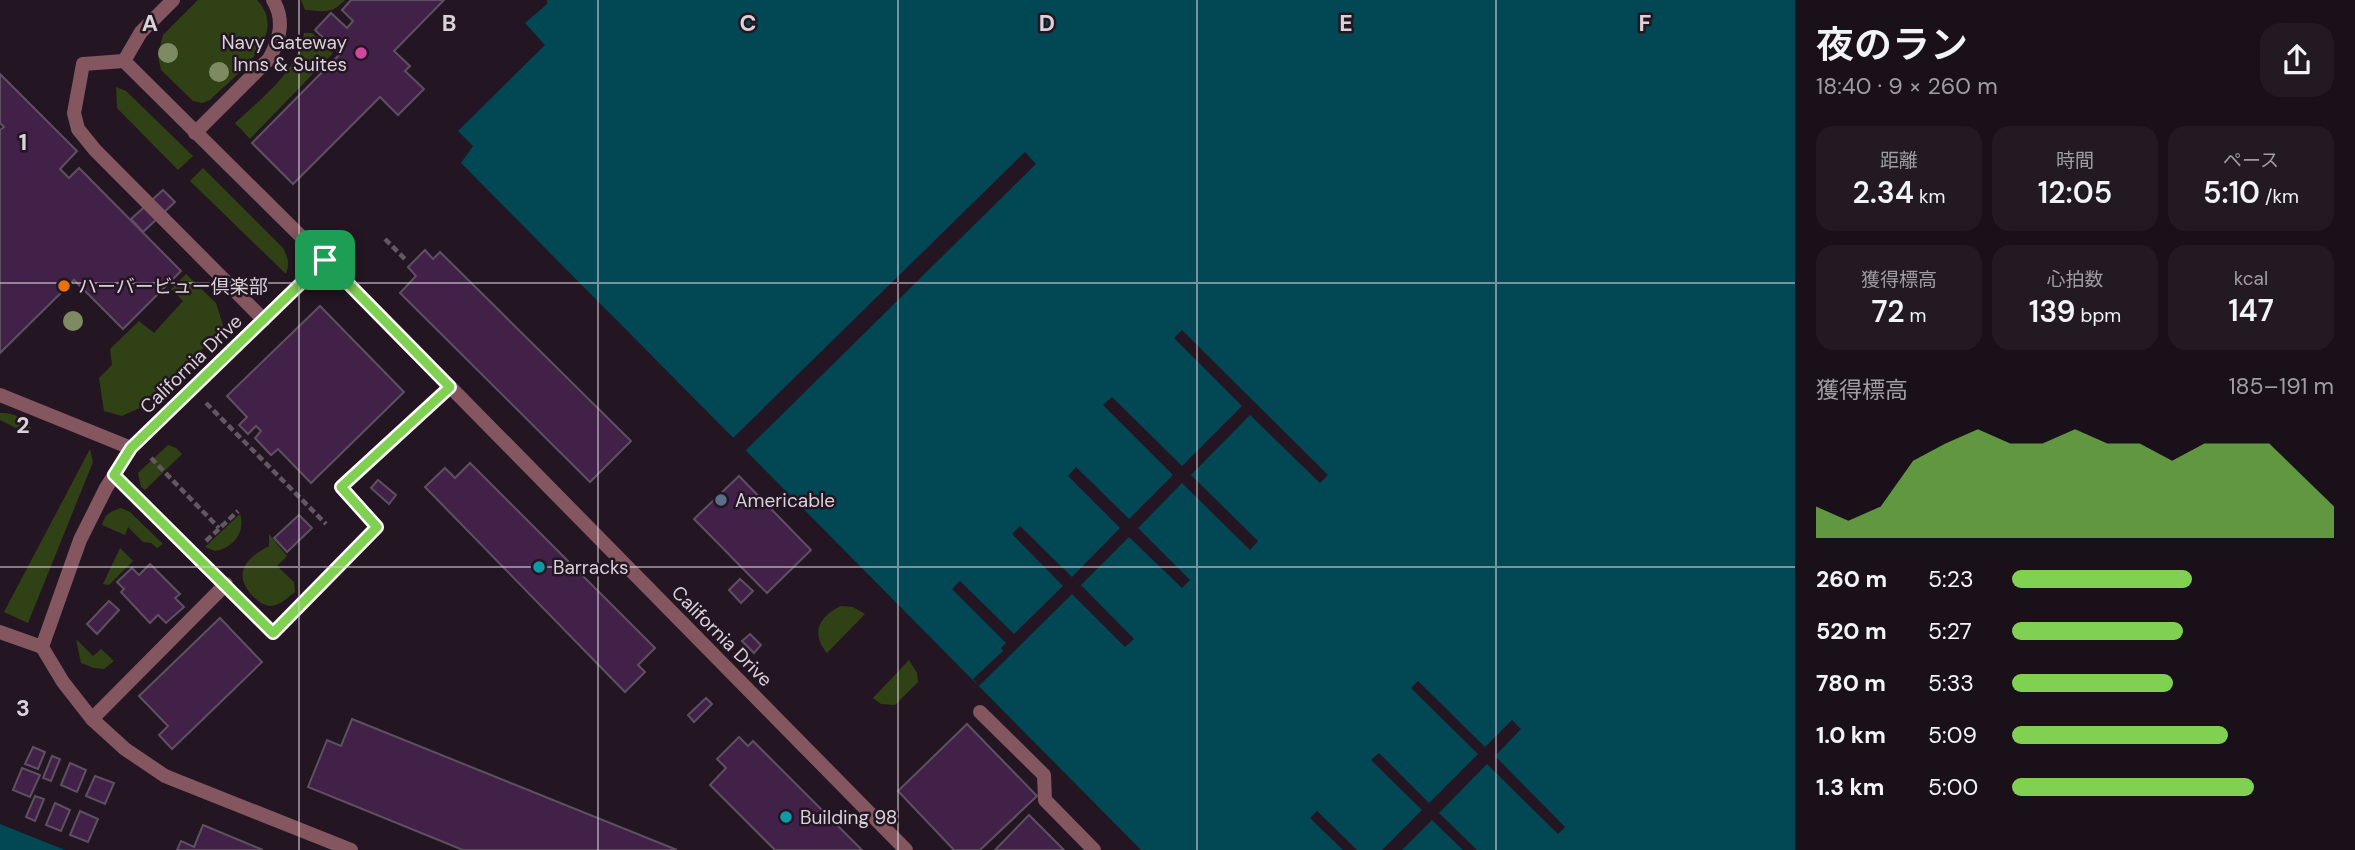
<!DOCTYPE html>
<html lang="ja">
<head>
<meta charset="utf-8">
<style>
  :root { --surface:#1a101a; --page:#231923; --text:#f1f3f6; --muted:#9f9da2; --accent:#80d051 }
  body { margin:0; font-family:"DM Sans","Noto Sans JP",sans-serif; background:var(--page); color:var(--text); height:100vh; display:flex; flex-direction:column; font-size:26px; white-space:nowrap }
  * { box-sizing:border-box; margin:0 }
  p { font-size:23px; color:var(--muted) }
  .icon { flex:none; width:38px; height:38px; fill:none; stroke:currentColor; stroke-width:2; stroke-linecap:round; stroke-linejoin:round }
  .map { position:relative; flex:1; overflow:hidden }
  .drawer { display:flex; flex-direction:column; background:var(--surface); width:560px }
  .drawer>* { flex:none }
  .pin { position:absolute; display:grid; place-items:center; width:60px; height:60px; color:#fff; margin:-30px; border-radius:14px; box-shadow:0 4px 10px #0006 }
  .round { display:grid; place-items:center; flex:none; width:74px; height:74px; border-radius:21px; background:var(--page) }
  .headline { display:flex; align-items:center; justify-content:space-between; height:119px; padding:0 21px }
  h1 { font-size:38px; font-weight:600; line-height:52px }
  .figures { display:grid; grid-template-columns:repeat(3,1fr); gap:10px; height:119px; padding:7px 21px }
  .figures div { display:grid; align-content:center; border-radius:18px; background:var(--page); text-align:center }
  .figures b { font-size:30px; font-weight:600 }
  .figures small { font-size:19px; font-weight:400 }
  .figures p { font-size:19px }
  .chart { height:196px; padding:14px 21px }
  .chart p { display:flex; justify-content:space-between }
  .chart svg { width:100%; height:126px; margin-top:7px; fill:var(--accent); opacity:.7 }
  ul { padding:0 21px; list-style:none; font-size:23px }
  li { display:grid; grid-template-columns:112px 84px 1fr; align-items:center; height:52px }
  li i { height:18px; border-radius:9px; background:var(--accent) }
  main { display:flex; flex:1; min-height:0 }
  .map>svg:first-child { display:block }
  .green { fill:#314116 }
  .water { fill:#014754 }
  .pier { fill:#231622 }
  .building { fill:#422149; stroke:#5d5160; stroke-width:2 }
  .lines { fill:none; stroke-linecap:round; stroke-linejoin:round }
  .path { stroke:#635862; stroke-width:4.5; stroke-dasharray:7 3.5; stroke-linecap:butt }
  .lane { stroke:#84565f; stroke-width:14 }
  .street { stroke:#84565f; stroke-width:14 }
  .tree { fill:#7e8a62 }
  .route-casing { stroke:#fff; stroke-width:14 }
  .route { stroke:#80d051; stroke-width:9 }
  .grid { fill:none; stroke:#dad1d9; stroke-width:2; stroke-opacity:0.55 }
  .hotel-dot { fill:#d1479c; stroke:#231622; stroke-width:2.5 }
  .food-dot { fill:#e8710a; stroke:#231622; stroke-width:2.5 }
  .service-dot { fill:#5c6f8a; stroke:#231622; stroke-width:2.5 }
  .culture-dot { fill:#0f9aa8; stroke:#231622; stroke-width:2.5 }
  .labels { text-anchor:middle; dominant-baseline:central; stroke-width:5; stroke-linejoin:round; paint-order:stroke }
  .poi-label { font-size:19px; fill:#dad1d9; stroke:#231622; text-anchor:start }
  .street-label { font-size:19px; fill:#dad1d9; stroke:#231622 }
  .grid-label { font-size:23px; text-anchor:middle; font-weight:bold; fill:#dad1d9; stroke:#231622; stroke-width:5; stroke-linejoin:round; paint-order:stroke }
</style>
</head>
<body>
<main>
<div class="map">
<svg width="1795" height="850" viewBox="0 0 1795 850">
  <rect width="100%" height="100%" fill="#231622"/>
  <g class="green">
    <path d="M198,0H257C291,36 234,76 210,100L202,103L193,101L161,70L158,55L163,35Z"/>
    <path d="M301,0H345C331,15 324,11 305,10Z"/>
    <path d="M304,33H312L333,53L250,139L235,123C263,97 297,72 304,33Z"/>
    <polygon points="116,87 126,91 193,156 178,170 117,108"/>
    <path d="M203,168L283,248C288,258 290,263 286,274L190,181Z"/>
    <polygon points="186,274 216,303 224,328 142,407 122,416 104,411 99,378 112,365 110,349 139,321 154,333 183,301 171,289"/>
    <path d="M0,413C12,412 23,418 31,428L30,435L0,420Z"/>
    <polygon points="168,445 176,448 182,454 145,490 141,487 138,473"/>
    <polygon points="90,449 93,462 28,623 4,612"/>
    <path d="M121,508L130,512L163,544L157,548L151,543L143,542L128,527L125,535L102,525C105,514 111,511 121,508Z"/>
    <path d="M240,514C246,532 233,548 215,551L205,547Z"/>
    <path d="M269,534L287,556L277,566L294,582L295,592C288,597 280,606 270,606C262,605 256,600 251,594C232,572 248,557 269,546Z"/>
    <polygon points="120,548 133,561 109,585 103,584"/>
    <path d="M841,606L853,607L865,614L827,653C810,632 819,617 841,606Z"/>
    <polygon points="76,639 93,656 101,649 114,661 104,669 94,668 81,663"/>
    <polygon points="909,660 917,673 918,682 895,705 881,704 873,698"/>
  </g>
  <g class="water">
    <polygon points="547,0 1795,0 1795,850 1141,850 461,163 473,146 458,131 545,45 525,23 547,4"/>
    <polygon points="0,824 65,850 0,850"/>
  </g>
  <g class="pier">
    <polygon points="1025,152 1036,164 745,451 732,439"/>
    <polygon points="1182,330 1328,475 1320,483 1250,415 1191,475 1258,541 1250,550 1182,483 1138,528 1190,580 1182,588 1129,537 1081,585 1134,639 1125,647 1072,594 979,686 973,679 1003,651 1001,648 1006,643 952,589 960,581 1014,634 1063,586 1012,534 1020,526 1072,577 1120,528 1068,476 1076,467 1129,519 1173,475 1103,405 1112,397 1182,466 1242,406 1174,338"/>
    <polygon points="1418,681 1485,747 1512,720 1521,729 1495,756 1565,827 1558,834 1487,764 1439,813 1477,850 1463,850 1432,820 1402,850 1382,850 1422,810 1371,760 1379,753 1429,803 1478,754 1411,688"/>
    <polygon points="1317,811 1357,850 1343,850 1310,818"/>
  </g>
  <g class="building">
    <polygon points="351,0 444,0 394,51 410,66 405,71 424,89 398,115 380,97 293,184 252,143 340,54 315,30 331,13 347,28 353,21 342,10"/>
    <polygon points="0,74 77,151 60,169 69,178 79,168 181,271 123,329 74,280 0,353 0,130 4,127 0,123"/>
    <polygon points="163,190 175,202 143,232 131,219"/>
    <polygon points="425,250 433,259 440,252 631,441 590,482 400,293 416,276 408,267"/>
    <polygon points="320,306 404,392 311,483 278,449 271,455 255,438 261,431 256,426 248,434 239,425 247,417 227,396"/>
    <polygon points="470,463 655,648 638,665 645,672 625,692 425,487 445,468 455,478"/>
    <polygon points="739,476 811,550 767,593 694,519"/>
    <polygon points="378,480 396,495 389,504 371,488"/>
    <polygon points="299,515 312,528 287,552 274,538"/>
    <polygon points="150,564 180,594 175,598 184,607 166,623 158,615 150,623 121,592 124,589 117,582 132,568 139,575"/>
    <polygon points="740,579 753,591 741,603 729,590"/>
    <polygon points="109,601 119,610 97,634 87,624"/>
    <polygon points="220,618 262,662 172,749 159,735 168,726 139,696"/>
    <polygon points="750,634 761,645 754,653 742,641"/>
    <polygon points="706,698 712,704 694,722 688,715"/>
    <polygon points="352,719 677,850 463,850 308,787 327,740 341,746"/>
    <polygon points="967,724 1037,796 980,850 954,850 898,791"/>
    <polygon points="739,737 748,746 753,741 862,850 775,850 710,785 726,768 717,759"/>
    <polygon points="33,747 45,752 38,769 25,764"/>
    <polygon points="52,756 60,759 51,781 43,778"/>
    <polygon points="70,763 86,770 77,792 61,785"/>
    <polygon points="22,768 40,775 30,797 13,790"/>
    <polygon points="95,776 114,783 105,804 86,796"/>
    <polygon points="35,796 44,799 35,821 26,817"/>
    <polygon points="55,803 70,810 61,831 46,825"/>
    <polygon points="80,811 98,819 88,842 70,835"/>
    <polygon points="1029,815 1064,850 995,850"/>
    <polygon points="203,825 263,850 177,850 181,841 194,847"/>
  </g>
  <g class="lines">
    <g class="path">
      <polyline points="385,239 406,260"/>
      <polyline points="206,403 326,524"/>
      <polyline points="151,458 219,528"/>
      <polyline points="206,541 238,511"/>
    </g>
    <g class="lane">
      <polyline points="124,61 83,64 74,113 78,129 95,150 264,320"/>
      <path d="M195,133L269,59C280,39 285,20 273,0"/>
      <polyline points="980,712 1044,775 1045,800 1094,850"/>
      <polyline points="92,719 226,584"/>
    </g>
    <g class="street">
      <polyline points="173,0 141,32 124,61 348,283 906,850"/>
      <polyline points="325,260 131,448 106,488 80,540 42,647 63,682 92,719 125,749 165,776 351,850"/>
      <polyline points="0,395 131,448"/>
      <polyline points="114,475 273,633 377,527 341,487 450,387"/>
      <polyline points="0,632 42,647"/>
    </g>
  </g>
  <g class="tree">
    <circle cx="168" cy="53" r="10"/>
    <circle cx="219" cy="72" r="10"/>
    <circle cx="73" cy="321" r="10"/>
  </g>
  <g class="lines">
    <g class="route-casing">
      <polygon id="route" points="325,260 450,387 341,487 377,527 273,633 114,475 131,448"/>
    </g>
    <use href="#route" class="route"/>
  </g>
  <path class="grid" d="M299,0V850M598,0V850M898,0V850M1197,0V850M1496,0V850M0,283H1795M0,567H1795"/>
  <circle class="hotel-dot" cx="361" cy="53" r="7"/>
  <circle class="food-dot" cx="64" cy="286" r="7"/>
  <circle class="service-dot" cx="721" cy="500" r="7"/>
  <g class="culture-dot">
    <circle cx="539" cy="567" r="7"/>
    <circle cx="786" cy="817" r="7"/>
  </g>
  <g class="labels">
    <g class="poi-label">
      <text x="347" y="42" text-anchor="end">Navy Gateway<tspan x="347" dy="22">Inns &amp; Suites</tspan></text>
      <text x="78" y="286">ハーバービュー倶楽部</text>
      <text x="735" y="500">Americable</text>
      <text x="553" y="567">Barracks</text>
      <text x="800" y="817">Building 98</text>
    </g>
    <g class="street-label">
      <text transform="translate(191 364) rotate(-44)">California Drive</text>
      <text transform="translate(722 636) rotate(45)">California Drive</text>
    </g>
  </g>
  <g class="grid-label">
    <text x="150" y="31">A</text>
    <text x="449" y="31">B</text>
    <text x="748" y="31">C</text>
    <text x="1047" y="31">D</text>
    <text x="1346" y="31">E</text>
    <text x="1645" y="31">F</text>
    <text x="23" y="150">1</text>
    <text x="23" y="433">2</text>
    <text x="23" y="716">3</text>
  </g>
</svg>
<div class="pin" style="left:325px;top:260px;background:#1e9e55"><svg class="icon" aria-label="arrive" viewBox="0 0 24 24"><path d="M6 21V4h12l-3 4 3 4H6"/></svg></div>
</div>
<section class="drawer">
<div class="headline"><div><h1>夜のラン</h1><p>18:40 · 9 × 260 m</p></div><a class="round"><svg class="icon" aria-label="share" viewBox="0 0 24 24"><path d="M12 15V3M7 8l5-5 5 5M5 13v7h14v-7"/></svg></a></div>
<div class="figures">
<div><p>距離</p><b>2.34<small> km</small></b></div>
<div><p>時間</p><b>12:05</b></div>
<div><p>ペース</p><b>5:10<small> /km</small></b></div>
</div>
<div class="figures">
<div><p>獲得標高</p><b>72<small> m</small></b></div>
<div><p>心拍数</p><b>139<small> bpm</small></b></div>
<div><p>kcal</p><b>147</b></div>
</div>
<div class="chart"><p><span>獲得標高</span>185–191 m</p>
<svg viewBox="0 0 160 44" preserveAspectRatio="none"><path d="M0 44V33L10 38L20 33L30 17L40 11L50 6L60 11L70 11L80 6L90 11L100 11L110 17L120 11L130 11L140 11L150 22L160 33V44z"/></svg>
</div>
<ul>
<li><b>260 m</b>5:23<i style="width:56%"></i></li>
<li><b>520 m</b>5:27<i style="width:53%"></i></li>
<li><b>780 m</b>5:33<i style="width:50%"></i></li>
<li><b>1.0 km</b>5:09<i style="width:67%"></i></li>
<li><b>1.3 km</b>5:00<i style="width:75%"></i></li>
</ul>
</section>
</main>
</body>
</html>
